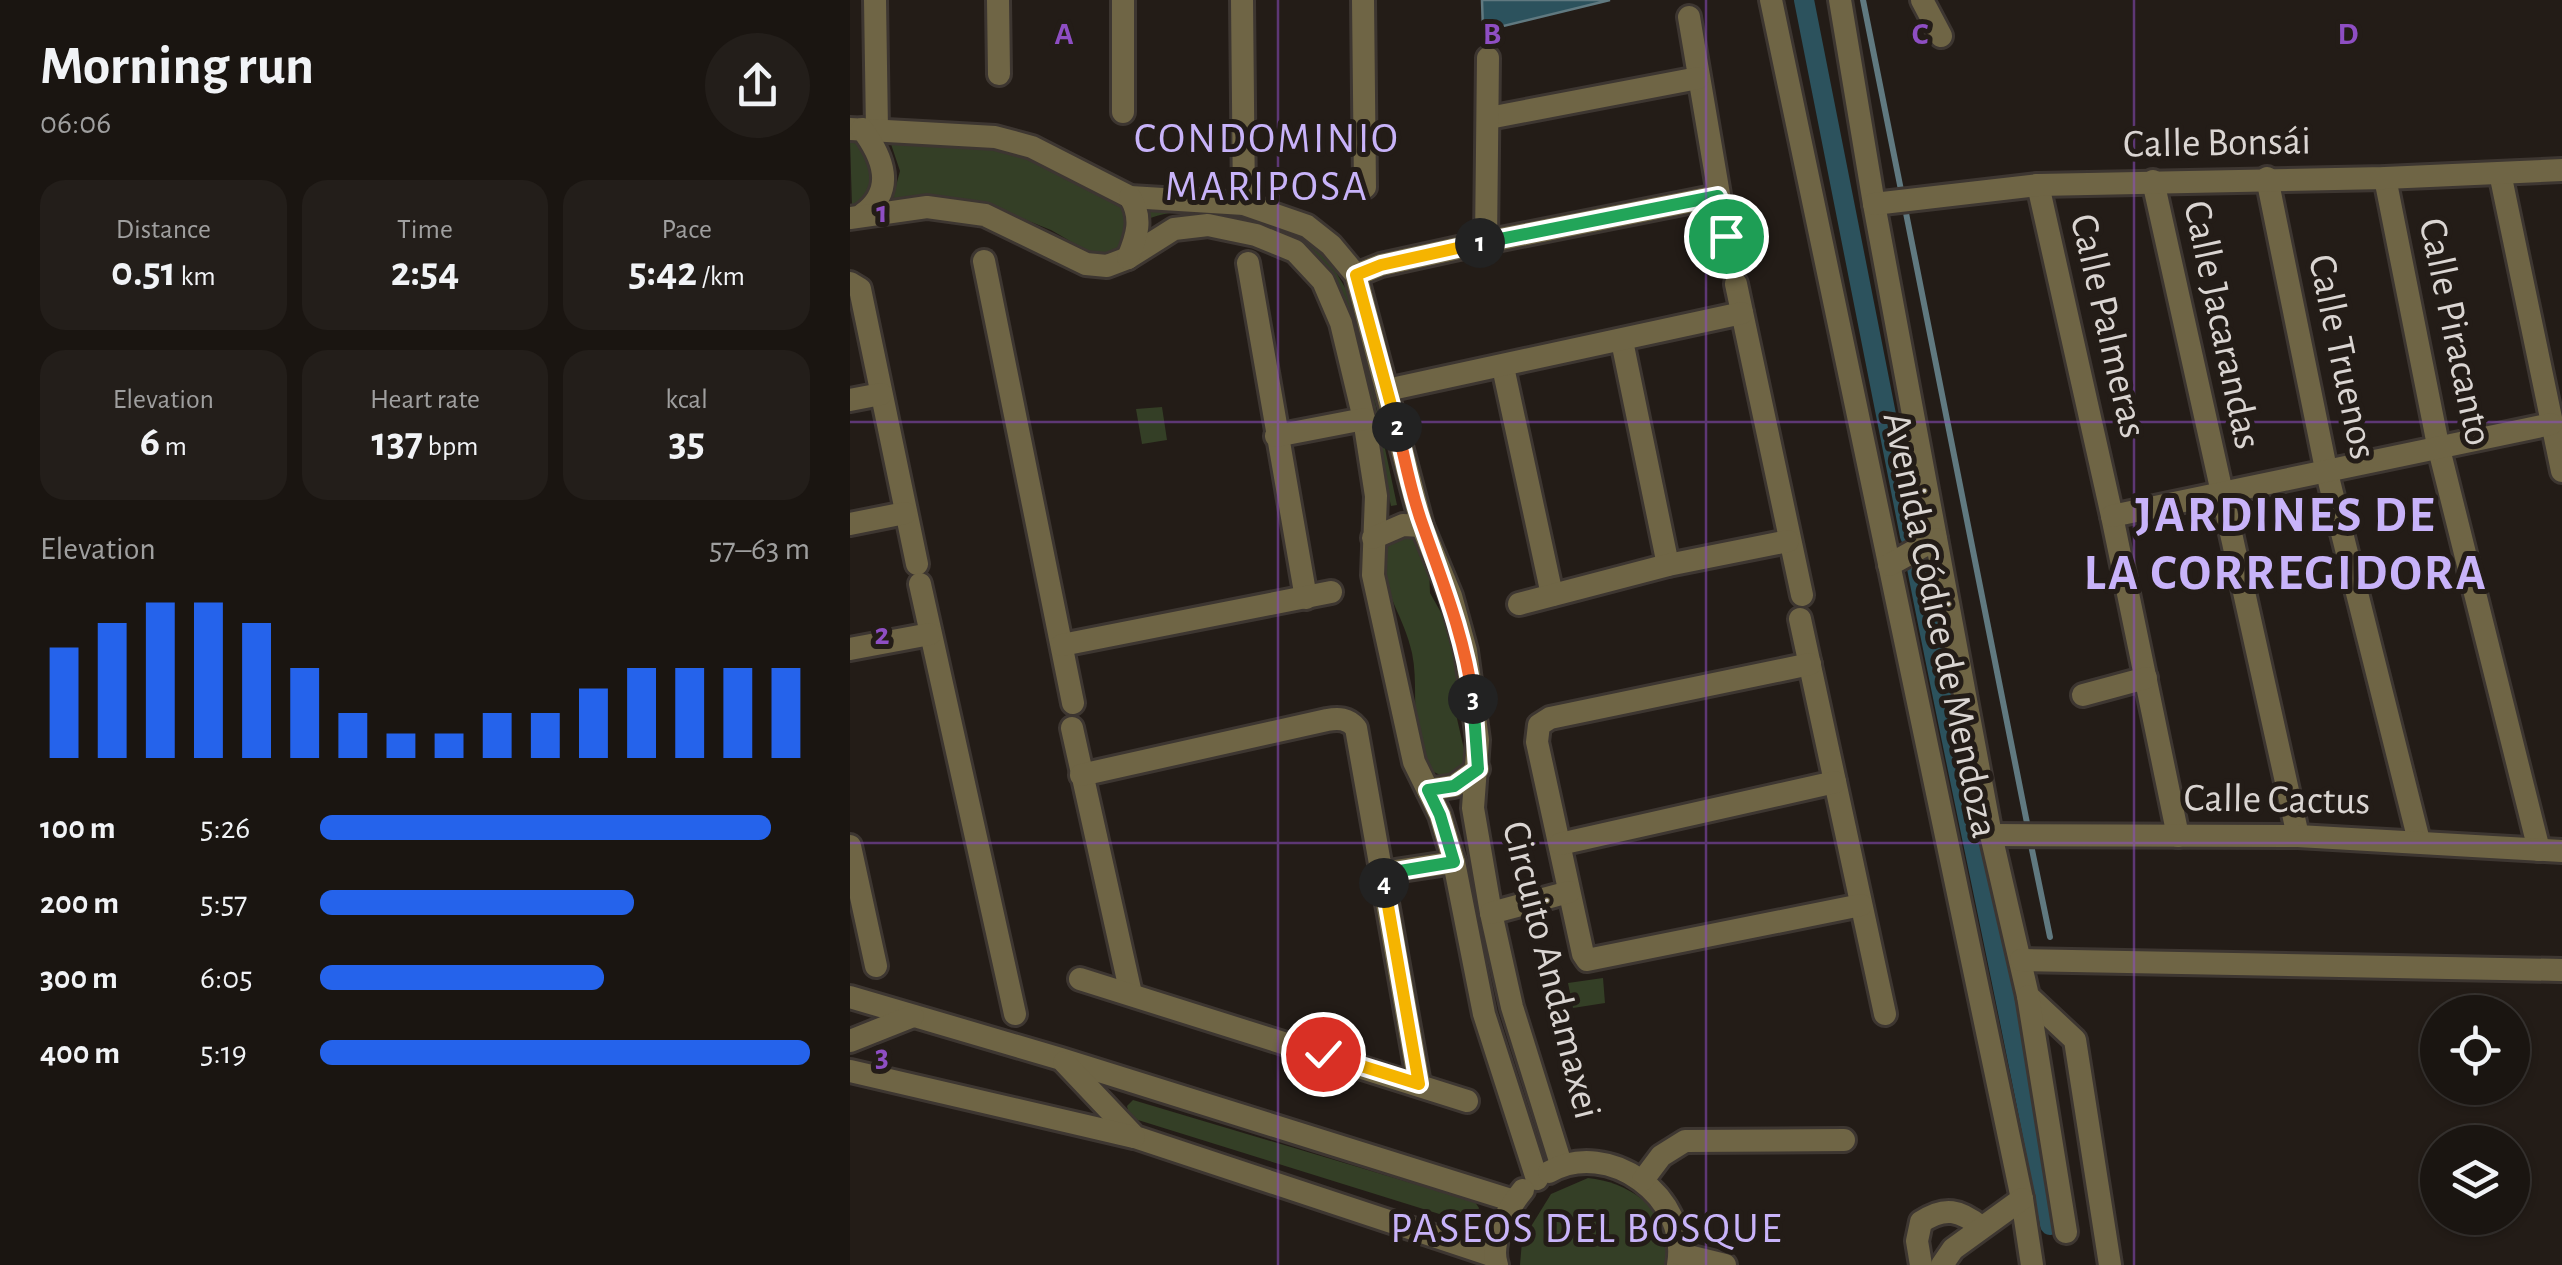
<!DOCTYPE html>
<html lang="en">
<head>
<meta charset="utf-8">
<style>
  :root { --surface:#1a1511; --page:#231e1a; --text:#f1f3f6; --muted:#9f9f9f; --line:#383431; --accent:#2563eb }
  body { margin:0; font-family:"Alegreya Sans",sans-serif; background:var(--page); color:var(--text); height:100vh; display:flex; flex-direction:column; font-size:38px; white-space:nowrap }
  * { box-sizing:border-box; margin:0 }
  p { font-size:32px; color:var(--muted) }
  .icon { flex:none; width:55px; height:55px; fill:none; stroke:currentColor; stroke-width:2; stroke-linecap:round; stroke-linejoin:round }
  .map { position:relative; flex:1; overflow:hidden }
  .panel { display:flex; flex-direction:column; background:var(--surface); width:850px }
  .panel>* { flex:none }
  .buttons { position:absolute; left:1570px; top:995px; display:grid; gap:20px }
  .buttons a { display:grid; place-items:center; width:110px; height:110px; border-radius:50%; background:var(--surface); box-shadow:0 2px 8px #0004,0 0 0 2px var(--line); font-size:50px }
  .pin { position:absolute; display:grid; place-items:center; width:85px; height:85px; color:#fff; margin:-42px; border:5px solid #fff; border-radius:50%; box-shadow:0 2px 10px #0007 }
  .km { position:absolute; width:50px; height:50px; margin:-25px; border-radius:50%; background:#222; color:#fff; font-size:28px; line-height:50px; text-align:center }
  .round { display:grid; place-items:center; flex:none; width:105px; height:105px; border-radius:52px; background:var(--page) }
  .headline { display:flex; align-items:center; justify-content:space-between; height:170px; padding:0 40px }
  h1 { font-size:55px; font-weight:700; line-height:75px }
  .metrics { display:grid; grid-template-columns:repeat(3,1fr); gap:15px; height:170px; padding:10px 40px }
  .metrics div { display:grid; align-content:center; border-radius:25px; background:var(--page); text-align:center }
  .metrics b { font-size:42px; font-weight:700 }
  .metrics small { font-size:28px; font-weight:400 }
  .metrics p { font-size:28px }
  .chart { height:280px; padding:20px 40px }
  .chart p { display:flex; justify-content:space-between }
  .chart svg { width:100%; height:180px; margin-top:10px; stroke:var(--accent); stroke-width:6 }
  ul { padding:0 40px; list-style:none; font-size:32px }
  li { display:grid; grid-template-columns:160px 120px 1fr; align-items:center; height:75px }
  li i { height:25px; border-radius:12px; background:var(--accent) }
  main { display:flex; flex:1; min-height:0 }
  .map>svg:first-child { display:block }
  .green { fill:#343f26 }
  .water { fill:#2c525d; stroke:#607980; stroke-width:2.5 }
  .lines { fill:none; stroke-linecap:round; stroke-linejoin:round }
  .stream { stroke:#607980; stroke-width:6 }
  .canal { stroke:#2c525d; stroke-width:20 }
  .minor-casing { stroke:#3d3631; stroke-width:28 }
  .minor { stroke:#6f6545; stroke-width:22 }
  .split-1-casing { stroke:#fff; stroke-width:20 }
  .split-2-casing { stroke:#fff; stroke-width:20 }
  .split-3-casing { stroke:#fff; stroke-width:20 }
  .split-4-casing { stroke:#fff; stroke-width:20 }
  .split-5-casing { stroke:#fff; stroke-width:20 }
  .split-1 { stroke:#22a559; stroke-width:12 }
  .split-2 { stroke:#f5b400; stroke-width:12 }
  .split-3 { stroke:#f0652b; stroke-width:12 }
  .split-4 { stroke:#22a559; stroke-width:12 }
  .split-5 { stroke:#f5b400; stroke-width:12 }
  .grid { fill:none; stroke:#8e4ec3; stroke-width:2.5; stroke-opacity:0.55 }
  .labels { text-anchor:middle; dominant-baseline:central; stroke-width:10; stroke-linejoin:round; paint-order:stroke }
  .street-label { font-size:40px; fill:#dad5d2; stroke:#231c17 }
  .neighbourhood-label { font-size:42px; letter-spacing:2.5px; fill:#c8b3f9; stroke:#231c17 }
  .district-label { font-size:50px; font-weight:bold; letter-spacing:2.5px; fill:#c8b3f9; stroke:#231c17 }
  .grid-label { font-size:32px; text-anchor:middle; font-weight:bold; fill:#8e4ec3; stroke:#231c17; stroke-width:10; stroke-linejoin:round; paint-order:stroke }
</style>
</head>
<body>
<main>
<section class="panel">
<div class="headline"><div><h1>Morning run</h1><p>06:06</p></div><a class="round"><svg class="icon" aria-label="share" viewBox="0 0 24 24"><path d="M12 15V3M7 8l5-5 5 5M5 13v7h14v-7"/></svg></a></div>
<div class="metrics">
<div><p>Distance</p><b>0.51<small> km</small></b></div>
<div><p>Time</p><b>2:54</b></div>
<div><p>Pace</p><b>5:42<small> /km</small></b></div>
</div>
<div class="metrics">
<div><p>Elevation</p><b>6<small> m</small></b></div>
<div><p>Heart rate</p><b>137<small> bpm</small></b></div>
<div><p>kcal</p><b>35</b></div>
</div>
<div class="chart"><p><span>Elevation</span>57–63 m</p>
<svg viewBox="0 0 160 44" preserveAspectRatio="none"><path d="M5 44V17M15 44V11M25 44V6M35 44V6M45 44V11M55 44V22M65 44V33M75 44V38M85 44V38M95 44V33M105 44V33M115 44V27M125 44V22M135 44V22M145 44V22M155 44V22"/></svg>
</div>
<ul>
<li><b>100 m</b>5:26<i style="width:92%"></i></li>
<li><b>200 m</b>5:57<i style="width:64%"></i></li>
<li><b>300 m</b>6:05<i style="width:58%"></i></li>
<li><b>400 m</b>5:19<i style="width:100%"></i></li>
</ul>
</section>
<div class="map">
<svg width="1712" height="1265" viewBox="0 0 1712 1265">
  <rect width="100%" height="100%" fill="#231c17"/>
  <g class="green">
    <polygon points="0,140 11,142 31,171 14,202 2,206"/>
    <path d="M40,141C76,144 114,144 150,149C175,152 264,189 274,211C282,228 275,241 264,254L244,255L201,230L134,203L42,201L50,171Z"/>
    <path d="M296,209L401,212L452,234L483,267L504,303L547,505L541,506C521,400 516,241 382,217C355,212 324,208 298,219Z"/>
    <polygon points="312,407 317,440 292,444 286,409"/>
    <path d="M565,533L579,566L580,593L602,632L608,672L605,710L616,758L609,771L594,777L580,770C576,760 571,750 569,740C562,712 568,681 562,653C552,608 526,588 535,539Z"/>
    <polygon points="753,978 755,1003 723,1008 718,983"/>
    <polygon points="283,1100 625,1202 629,1208 623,1221 615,1222 288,1120 279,1115 277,1106"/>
    <path d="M738,1178C782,1182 829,1216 815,1265H670L672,1241L701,1194Z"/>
  </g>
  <polygon class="water" points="632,0 760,0 633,31"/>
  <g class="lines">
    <g class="stream">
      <polyline points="1013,0 1052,195"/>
      <polyline points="1055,208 1178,828"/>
      <polyline points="1180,840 1200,937"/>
    </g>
    <g class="canal">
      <polyline points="954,0 1060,536"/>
      <path d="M1067,568C1110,787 1159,1005 1200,1225"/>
    </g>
    <g class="minor-casing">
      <g id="minor">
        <polyline points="25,0 27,130"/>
        <polyline points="148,0 149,74"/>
        <polyline points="273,0 273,112"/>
        <polyline points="392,0 394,204"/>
        <polyline points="513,0 515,187"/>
        <polyline points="921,0 1172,1199 1182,1265"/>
        <polyline points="990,0 1024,204 1141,835 1178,996 1225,1040 1260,1265"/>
        <polyline points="1072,0 1091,36"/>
        <polyline points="839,17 876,236"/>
        <polyline points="639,118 848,78"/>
        <polyline points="0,129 145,137 182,147 280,197 394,204 457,226 481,245 506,275 572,526 601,596 616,651 628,740 623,808 641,913 662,1007 711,1164"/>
        <path d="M12,129C33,157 46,190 13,214"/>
        <polyline points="1650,173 1712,471"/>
        <polyline points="1417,178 1476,469 1569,841"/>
        <polyline points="1535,178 1588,445 1689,850"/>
        <polyline points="1303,181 1448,836"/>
        <polyline points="1188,185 1262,516 1328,836"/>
        <polyline points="1024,204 1188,185 1535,178 1712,170"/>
        <polyline points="0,218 77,207 135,215 236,264 257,266 278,258 324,229 358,225 406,235 445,251 473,281 491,323 514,419 526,496 523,575 564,762 590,815 604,862 634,1014 687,1179"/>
        <polyline points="636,242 638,58"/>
        <path d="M278,258C287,236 293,218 280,197"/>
        <polyline points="134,261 223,703"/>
        <polyline points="398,263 456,598"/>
        <polyline points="506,275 531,265 636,242 868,196"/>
        <polyline points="0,283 10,289 67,564"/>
        <polyline points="886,284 952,595"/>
        <polyline points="772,341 818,565"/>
        <polyline points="653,367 702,595"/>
        <polyline points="537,390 892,313"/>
        <polyline points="0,400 31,394"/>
        <polyline points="426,436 514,419"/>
        <polyline points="1262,516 1701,424"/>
        <polyline points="0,524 55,513"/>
        <polyline points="523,538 553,525 572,526"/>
        <polyline points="1039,565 1086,539"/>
        <polyline points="70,584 165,1014"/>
        <polyline points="669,604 818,565 938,541"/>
        <polyline points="950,619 1035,1014"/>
        <polyline points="212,645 481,592"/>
        <polyline points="0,649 80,634"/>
        <polyline points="960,664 700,718 689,725 687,742 733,954 737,960 1011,905"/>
        <polyline points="1233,695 1296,678"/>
        <polyline points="222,728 281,994"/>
        <path d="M231,775L477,720C488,718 498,718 506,728L569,1084"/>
        <polyline points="578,790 604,786 628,769"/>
        <polyline points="1141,835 1448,836 1712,851"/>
        <polyline points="710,844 985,782"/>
        <polyline points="0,846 26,966"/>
        <polyline points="532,873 604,862"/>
        <polyline points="641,913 719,892"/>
        <polyline points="1171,960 1712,970"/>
        <polyline points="230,979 617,1101"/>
        <polyline points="1178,996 1216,1232"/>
        <polyline points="0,997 211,1059 664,1201"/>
        <polyline points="0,1041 63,1016"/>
        <polyline points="214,1062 285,1137 644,1256"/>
        <polyline points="0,1071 284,1137"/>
        <path d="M699,1172C759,1138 840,1197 828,1265"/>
        <polyline points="793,1180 811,1156 835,1141 994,1140"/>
        <polyline points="830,1254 875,1265"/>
        <path d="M647,1265C639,1242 658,1208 673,1190"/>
        <path d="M1071,1265L1067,1241L1071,1222C1095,1206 1110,1210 1131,1227"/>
        <polyline points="1092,1265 1103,1249 1172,1199"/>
      </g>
    </g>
    <use href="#minor" class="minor"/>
  </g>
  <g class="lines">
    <g class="split-1-casing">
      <polyline id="split-1" points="630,243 868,196 876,236"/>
    </g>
    <g class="split-2-casing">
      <polyline id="split-2" points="547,427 506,275 531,265 630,243"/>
    </g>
    <g class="split-3-casing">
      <path id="split-3" d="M547,427C555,459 561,494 573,526C594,586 614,635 623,699"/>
    </g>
    <g class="split-4-casing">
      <polyline id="split-4" points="534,883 532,874 604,862 590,815 578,790 604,786 628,769 623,699"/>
    </g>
    <g class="split-5-casing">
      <polyline id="split-5" points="473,1054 569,1084 534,883"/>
    </g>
    <use href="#split-1" class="split-1"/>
    <use href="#split-2" class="split-2"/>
    <use href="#split-3" class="split-3"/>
    <use href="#split-4" class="split-4"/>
    <use href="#split-5" class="split-5"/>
  </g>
  <path class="grid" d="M428,0V1265M856,0V1265M1284,0V1265M0,422H1712M0,843H1712"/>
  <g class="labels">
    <g class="street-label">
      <text transform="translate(1367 143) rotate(-1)">Calle Bonsái</text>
      <text transform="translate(1372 325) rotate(78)">Calle Jacarandas</text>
      <text transform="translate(1258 326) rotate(77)">Calle Palmeras</text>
      <text transform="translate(1605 332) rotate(78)">Calle Piracanto</text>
      <text transform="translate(1492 357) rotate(78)">Calle Truenos</text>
      <text transform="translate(1090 625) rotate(78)">Avenida Códice de Mendoza</text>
      <text transform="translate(1427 800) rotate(1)">Calle Cactus</text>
      <text transform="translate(701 970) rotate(76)">Circuito Andamaxei</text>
    </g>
    <g class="neighbourhood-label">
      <text x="417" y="139">CONDOMINIO<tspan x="417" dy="48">MARIPOSA</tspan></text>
      <text x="737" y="1229">PASEOS DEL BOSQUE</text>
    </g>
    <g class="district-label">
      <text x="1436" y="516">JARDINES DE<tspan x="1436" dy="58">LA CORREGIDORA</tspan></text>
    </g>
  </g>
  <g class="grid-label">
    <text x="214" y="44">A</text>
    <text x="642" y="44">B</text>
    <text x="1070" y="44">C</text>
    <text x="1498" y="44">D</text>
    <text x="32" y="222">1</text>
    <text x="32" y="644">2</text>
    <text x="32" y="1066">3</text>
  </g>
</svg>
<div class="buttons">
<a><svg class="icon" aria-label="locate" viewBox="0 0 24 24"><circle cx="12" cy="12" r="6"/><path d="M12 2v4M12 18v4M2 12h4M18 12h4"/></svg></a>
<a><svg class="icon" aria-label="layers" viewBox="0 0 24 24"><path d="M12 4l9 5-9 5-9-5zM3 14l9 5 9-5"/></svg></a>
</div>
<div class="pin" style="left:876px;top:236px;background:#1e9e55"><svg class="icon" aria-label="arrive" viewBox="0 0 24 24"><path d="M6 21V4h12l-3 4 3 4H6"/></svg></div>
<div class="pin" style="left:473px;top:1054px;background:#d93025"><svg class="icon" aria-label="check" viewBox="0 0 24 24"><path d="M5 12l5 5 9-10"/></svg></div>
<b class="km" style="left:630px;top:243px">1</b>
<b class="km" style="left:547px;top:427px">2</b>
<b class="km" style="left:623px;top:699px">3</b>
<b class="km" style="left:534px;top:883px">4</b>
</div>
</main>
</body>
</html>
